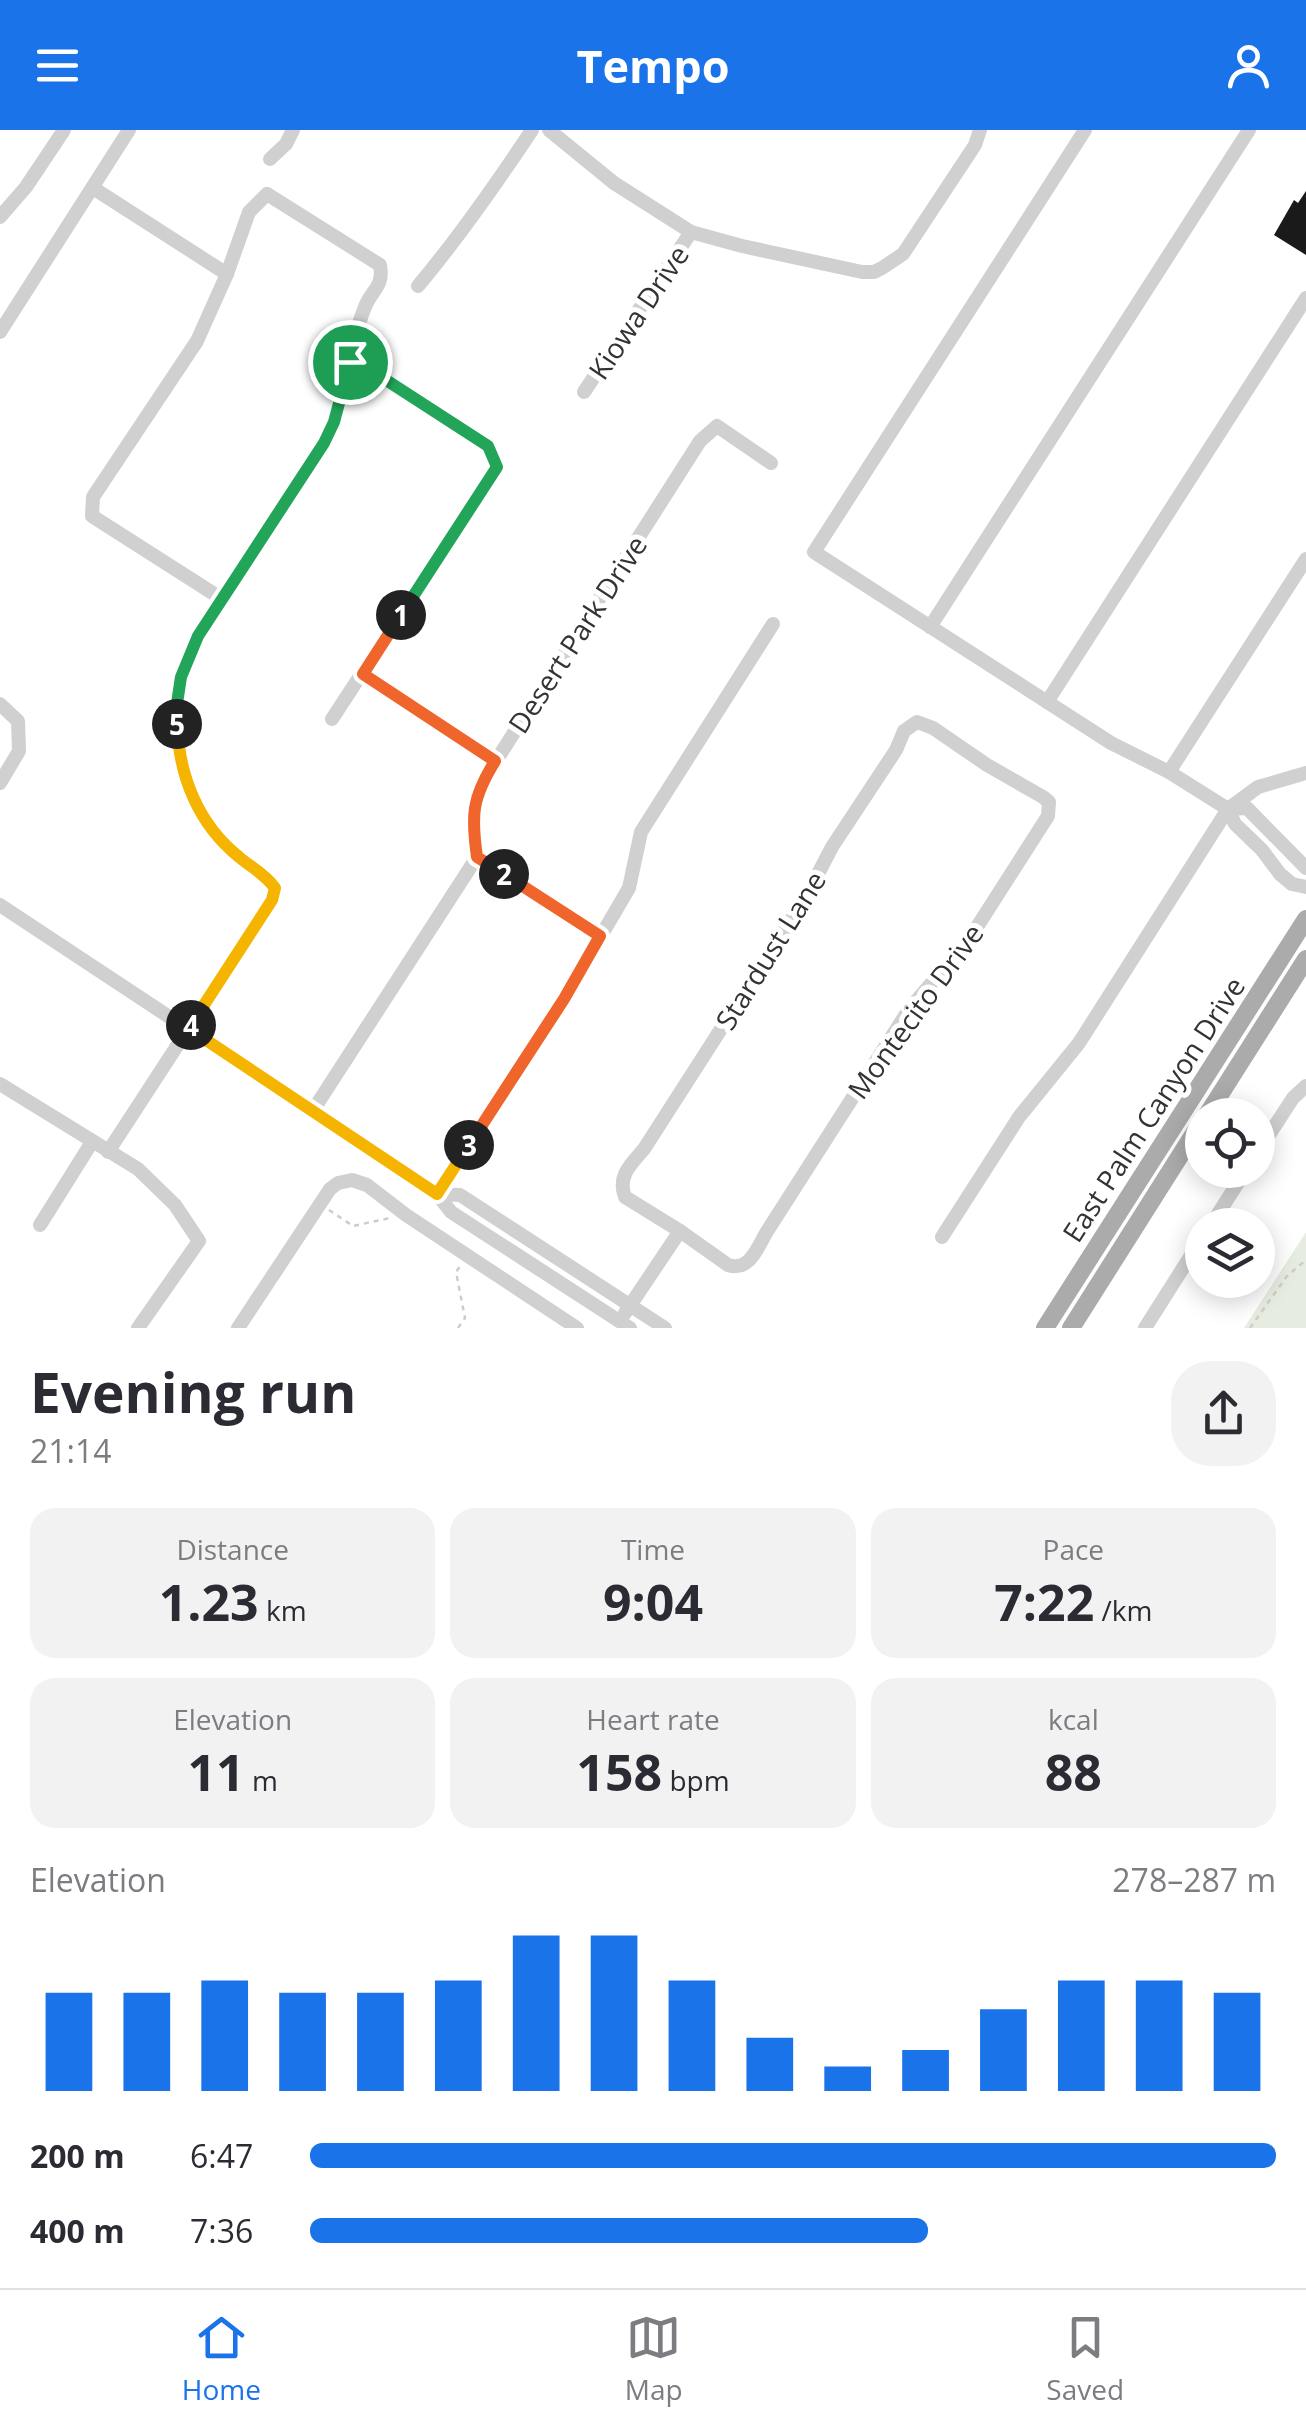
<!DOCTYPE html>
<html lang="en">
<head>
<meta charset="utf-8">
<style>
  :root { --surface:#fff; --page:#f2f2f3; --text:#2b2b33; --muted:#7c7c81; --line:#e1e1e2; --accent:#1a73e8 }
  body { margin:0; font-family:"Open Sans",sans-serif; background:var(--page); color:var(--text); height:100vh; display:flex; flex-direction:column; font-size:38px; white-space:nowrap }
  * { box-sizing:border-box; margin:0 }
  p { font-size:32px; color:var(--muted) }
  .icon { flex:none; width:55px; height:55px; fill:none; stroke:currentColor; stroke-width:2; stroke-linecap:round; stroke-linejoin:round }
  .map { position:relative; height:1198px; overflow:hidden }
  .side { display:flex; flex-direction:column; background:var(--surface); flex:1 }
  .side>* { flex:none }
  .fabs { position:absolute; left:1185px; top:968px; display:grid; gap:20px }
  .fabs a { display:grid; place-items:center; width:90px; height:90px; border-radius:50%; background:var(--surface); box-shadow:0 5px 25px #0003; font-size:50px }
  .pin { position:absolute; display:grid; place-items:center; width:85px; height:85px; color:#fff; margin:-42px; border:5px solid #fff; border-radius:50%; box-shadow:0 2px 10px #0007 }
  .km { position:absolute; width:50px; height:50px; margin:-25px; border-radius:50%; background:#222; color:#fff; font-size:28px; line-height:50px; text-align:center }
  .round { display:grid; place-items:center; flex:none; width:105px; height:105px; border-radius:40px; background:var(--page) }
  .summary { display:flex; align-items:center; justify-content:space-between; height:170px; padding:0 30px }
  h1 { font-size:55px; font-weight:700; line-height:75px }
  .stats { display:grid; grid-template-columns:repeat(3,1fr); gap:15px; height:170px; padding:10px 30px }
  .stats div { display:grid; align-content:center; border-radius:25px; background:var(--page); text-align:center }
  .stats b { font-size:50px; font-weight:700 }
  .stats small { font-size:28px; font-weight:400 }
  .stats p { font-size:28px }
  .chart { height:280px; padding:20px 30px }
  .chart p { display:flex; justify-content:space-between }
  .chart svg { width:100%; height:180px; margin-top:10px; stroke:var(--accent); stroke-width:6 }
  ul { padding:0 30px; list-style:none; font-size:32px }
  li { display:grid; grid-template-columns:160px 120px 1fr; align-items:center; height:75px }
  li i { height:25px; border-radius:12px; background:var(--accent) }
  header { display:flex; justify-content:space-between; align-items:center; height:130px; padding:0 30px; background:var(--accent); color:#fff; font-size:45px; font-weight:700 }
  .dock { display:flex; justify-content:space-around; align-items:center; height:140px; border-top:2px solid var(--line); background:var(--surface); font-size:28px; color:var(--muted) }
  .dock a { display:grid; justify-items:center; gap:5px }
  .dock .active { color:var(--accent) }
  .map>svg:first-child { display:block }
  .green { fill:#e6ecdf }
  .building { fill:#1a1a1a }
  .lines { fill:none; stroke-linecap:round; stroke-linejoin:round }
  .path { stroke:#cdcdcd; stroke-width:2.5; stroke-dasharray:5 5; stroke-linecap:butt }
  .minor { stroke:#d0d0d0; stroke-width:14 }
  .major { stroke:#ababab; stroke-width:18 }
  .split-1-casing { stroke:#fff; stroke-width:20 }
  .split-2-casing { stroke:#fff; stroke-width:20 }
  .split-3-casing { stroke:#fff; stroke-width:20 }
  .split-4-casing { stroke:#fff; stroke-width:20 }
  .split-5-casing { stroke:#fff; stroke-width:20 }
  .split-6-casing { stroke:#fff; stroke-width:20 }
  .split-1 { stroke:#22a559; stroke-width:12 }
  .split-2 { stroke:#f0652b; stroke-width:12 }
  .split-3 { stroke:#f0652b; stroke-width:12 }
  .split-4 { stroke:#f5b400; stroke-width:12 }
  .split-5 { stroke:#f5b400; stroke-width:12 }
  .split-6 { stroke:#22a559; stroke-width:12 }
  .labels { text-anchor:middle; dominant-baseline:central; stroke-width:10; stroke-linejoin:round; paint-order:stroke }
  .street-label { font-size:28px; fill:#333; stroke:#fff }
</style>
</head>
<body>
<header><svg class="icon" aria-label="menu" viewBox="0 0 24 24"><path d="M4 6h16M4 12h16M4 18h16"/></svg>Tempo<svg class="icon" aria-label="person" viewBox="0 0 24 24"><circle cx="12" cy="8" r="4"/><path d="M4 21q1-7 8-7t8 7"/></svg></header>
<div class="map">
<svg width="1306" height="1198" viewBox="0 0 1306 1198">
  <rect width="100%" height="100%" fill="#fff"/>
  <polygon class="green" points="1306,1102 1306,1198 1244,1198"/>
  <polygon class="building" points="1306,61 1306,125 1274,105 1294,70 1298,73"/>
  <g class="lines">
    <g class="path">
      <polyline points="329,1080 353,1096 390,1088"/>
      <polyline points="458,1198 465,1188 456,1142 461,1135"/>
      <polyline points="1250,1198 1287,1146 1306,1130"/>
    </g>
    <g class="minor">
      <polyline points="549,0 614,53 691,102 742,116 862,142 874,142 882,138 903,124 975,15 980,0"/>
      <polyline points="1085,0 814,422 1111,613 1169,642 1228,679 1235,694 1262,720 1280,744 1292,754 1306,757"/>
      <polyline points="270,29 286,14 293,0"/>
      <polyline points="93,58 227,144"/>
      <polyline points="0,87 26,57 64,0"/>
      <path d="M418,156C460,106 496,54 532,0"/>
      <polyline points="0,202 129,0"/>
      <polyline points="584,262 691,102"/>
      <polyline points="930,497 1249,0"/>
      <polyline points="363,544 495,631"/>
      <polyline points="1047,572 1306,168"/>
      <polyline points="0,574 18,591 19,621 0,653"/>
      <polyline points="332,589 497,337 488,316 386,251 350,232"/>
      <path d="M917,592L933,598L987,635L1043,667L1049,672L1048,686L968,811L910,878L766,1103C757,1119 749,1142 728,1135L680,1101L625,1067C617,1046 631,1034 644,1019L807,765L832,717L896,620L904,601Z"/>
      <polyline points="1169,642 1306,429"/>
      <polyline points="1229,679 1247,678 1306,738"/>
      <polyline points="477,727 601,806"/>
      <polyline points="0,775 437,1064 451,1082 630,1198"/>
      <polyline points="0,954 138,1039 175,1075 199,1111 138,1198"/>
      <polyline points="312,982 477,727 472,694 480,656 700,311 717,296 771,333"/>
      <path d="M108,1022L272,770L275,758C265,745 253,738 241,728C225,716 211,699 200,683C176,646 171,591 181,549C191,510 218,475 240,442C268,399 296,356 323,313C345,270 347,221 365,177C372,159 384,157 380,135L267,64L249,82L227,144L197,211L93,367L92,386L222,469"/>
      <polyline points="1258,1022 1293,968 1306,956"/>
      <polyline points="437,1064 564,869 629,758 641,702 773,494"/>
      <polyline points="437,1064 460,1065 665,1198"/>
      <polyline points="40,1095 92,1012"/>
      <polyline points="1211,1095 1246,1040"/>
      <polyline points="942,1107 1019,987 1079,913 1228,679 1258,657 1306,643"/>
      <polyline points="625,1183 680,1101"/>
      <polyline points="238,1198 330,1059 338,1053 352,1050 367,1055 406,1085 577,1198"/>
      <polyline points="1145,1198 1202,1108"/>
    </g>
    <g class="major">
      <polyline points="1207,985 1306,829"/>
      <polyline points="1045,1198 1306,789"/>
      <polyline points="1071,1198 1202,991"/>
    </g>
  </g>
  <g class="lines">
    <g class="split-1-casing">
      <polyline id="split-1" points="350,232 386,250 488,316 497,337 401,485"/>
    </g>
    <g class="split-2-casing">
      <path id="split-2" d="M401,485L363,544L495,631C472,668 471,685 477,727L504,744"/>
    </g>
    <g class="split-3-casing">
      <polyline id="split-3" points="469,1015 564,869 600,806 504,744"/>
    </g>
    <g class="split-4-casing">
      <polyline id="split-4" points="191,895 188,898 437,1064 469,1015"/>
    </g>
    <g class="split-5-casing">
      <path id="split-5" d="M177,594C179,646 198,694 239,727C252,738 265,744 275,758L272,770L191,895"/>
    </g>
    <g class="split-6-casing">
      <polyline id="split-6" points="177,594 176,580 181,547 198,506 324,313 334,292 350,232"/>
    </g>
    <use href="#split-1" class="split-1"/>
    <use href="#split-2" class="split-2"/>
    <use href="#split-3" class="split-3"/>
    <use href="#split-4" class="split-4"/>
    <use href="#split-5" class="split-5"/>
    <use href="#split-6" class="split-6"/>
  </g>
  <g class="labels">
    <g class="street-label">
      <text transform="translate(638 182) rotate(-56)">Kiowa Drive</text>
      <text transform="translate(577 504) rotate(-57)">Desert Park Drive</text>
      <text transform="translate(770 820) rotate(-58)">Stardust Lane</text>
      <text transform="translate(915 881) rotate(-54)">Montecito Drive</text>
      <text transform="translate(1153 979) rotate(-57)">East Palm Canyon Drive</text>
    </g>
  </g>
</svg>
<div class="fabs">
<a><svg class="icon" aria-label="locate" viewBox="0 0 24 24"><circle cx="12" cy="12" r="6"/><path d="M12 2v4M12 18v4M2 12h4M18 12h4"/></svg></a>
<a><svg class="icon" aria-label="layers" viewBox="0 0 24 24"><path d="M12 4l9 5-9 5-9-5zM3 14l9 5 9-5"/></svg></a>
</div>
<div class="pin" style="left:350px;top:232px;background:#1e9e55"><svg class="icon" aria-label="arrive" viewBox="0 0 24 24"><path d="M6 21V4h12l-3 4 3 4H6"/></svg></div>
<b class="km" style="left:401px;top:485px">1</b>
<b class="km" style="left:504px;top:744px">2</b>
<b class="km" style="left:469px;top:1015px">3</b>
<b class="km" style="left:191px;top:895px">4</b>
<b class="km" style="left:177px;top:594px">5</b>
</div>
<section class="side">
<div class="summary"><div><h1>Evening run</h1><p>21:14</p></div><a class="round"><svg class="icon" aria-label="share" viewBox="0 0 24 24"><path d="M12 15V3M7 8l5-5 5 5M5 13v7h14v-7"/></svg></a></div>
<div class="stats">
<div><p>Distance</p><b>1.23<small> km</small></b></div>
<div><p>Time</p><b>9:04</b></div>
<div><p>Pace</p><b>7:22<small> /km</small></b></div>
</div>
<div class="stats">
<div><p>Elevation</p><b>11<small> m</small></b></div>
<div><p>Heart rate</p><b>158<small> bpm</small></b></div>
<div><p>kcal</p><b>88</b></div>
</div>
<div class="chart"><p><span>Elevation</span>278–287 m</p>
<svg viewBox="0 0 160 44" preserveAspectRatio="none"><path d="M5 44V20M15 44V20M25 44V17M35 44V20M45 44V20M55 44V17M65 44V6M75 44V6M85 44V17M95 44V31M105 44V38M115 44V34M125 44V24M135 44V17M145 44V17M155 44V20"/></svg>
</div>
<ul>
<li><b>200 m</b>6:47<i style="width:100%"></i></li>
<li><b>400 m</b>7:36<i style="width:64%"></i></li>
</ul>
</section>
<nav class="dock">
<a class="active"><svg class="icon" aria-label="home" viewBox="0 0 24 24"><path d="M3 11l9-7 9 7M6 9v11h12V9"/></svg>Home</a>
<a><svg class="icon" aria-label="map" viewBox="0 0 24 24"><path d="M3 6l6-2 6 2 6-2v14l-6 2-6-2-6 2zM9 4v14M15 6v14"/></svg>Map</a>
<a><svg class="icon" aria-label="saved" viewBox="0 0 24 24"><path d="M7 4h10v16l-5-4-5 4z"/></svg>Saved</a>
</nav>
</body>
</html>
